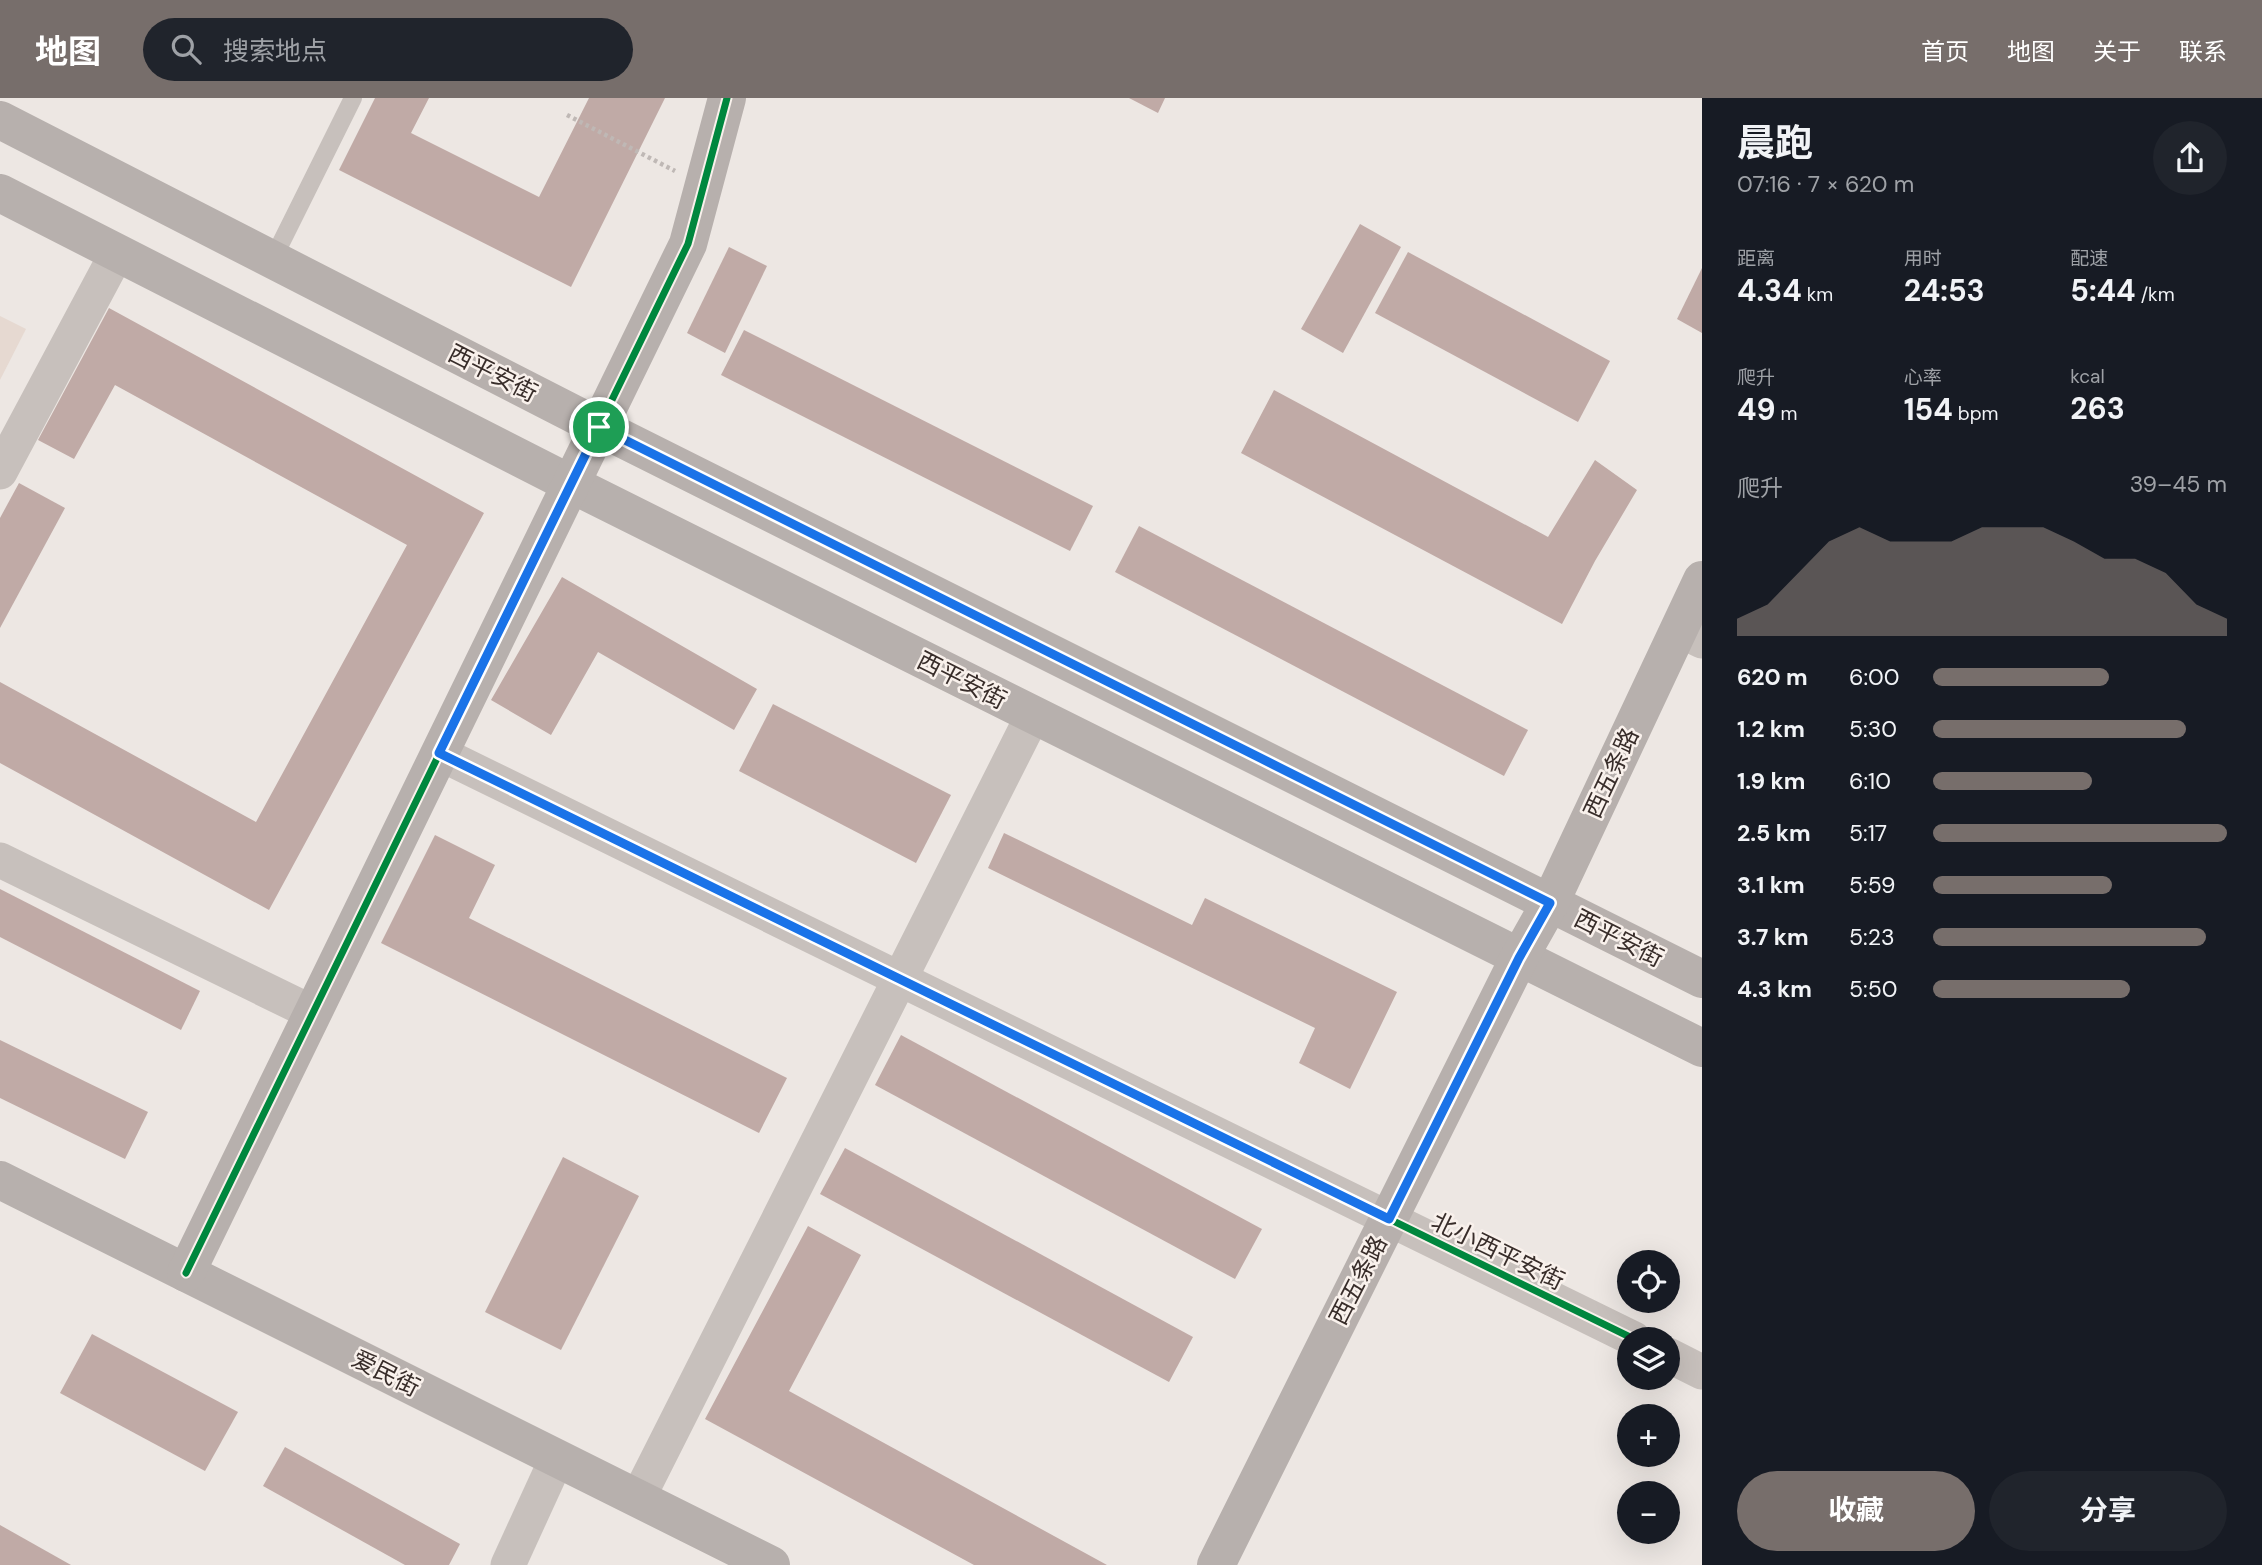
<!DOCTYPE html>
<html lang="zh">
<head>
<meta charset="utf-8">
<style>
  :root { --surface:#171b24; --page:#20242c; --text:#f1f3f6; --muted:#9ea1a6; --accent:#776e6b }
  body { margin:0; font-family:"DM Sans","Noto Sans SC",sans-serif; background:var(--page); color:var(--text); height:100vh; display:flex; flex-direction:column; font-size:26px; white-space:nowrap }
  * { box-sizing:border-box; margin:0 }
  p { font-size:23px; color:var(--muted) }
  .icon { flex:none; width:38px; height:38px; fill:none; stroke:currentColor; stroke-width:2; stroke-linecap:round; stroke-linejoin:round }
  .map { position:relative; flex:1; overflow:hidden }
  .details { display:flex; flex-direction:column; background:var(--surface); width:560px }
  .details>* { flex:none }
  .tools { position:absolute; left:1617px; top:1152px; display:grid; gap:14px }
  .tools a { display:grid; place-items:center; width:63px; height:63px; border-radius:50%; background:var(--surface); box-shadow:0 7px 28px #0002; font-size:35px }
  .pin { position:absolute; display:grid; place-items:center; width:60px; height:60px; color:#fff; margin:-30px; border:4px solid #fff; border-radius:50%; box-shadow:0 2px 7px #0007 }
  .round { display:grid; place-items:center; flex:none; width:74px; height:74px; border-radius:37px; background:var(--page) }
  .head { display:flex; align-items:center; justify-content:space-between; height:119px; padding:0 35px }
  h1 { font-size:38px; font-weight:700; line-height:52px }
  .stats { display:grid; grid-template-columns:repeat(3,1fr); gap:10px; height:119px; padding:7px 35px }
  .stats div { display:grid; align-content:center }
  .stats b { font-size:30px; font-weight:700 }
  .stats small { font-size:19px; font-weight:400 }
  .stats p { font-size:19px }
  .chart { height:196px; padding:14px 35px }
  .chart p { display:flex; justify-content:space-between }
  .chart svg { width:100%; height:126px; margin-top:7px; fill:var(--accent); opacity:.7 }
  .action { display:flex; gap:14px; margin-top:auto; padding:14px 35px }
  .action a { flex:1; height:80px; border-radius:42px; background:var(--accent); color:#fff; font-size:28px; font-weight:700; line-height:80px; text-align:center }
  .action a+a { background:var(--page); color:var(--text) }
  ul { padding:0 35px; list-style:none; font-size:23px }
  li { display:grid; grid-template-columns:112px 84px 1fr; align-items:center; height:52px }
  li i { height:18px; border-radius:9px; background:var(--accent) }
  header { display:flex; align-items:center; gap:42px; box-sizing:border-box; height:98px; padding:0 35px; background:var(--accent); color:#fff }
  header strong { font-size:33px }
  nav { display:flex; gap:38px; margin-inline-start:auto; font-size:24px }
  .search { width:490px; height:63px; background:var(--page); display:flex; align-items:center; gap:18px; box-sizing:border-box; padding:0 24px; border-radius:38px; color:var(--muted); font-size:26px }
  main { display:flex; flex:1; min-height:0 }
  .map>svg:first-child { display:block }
  .plaza { fill:#e6d9d1 }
  .building { fill:#c0aaa6 }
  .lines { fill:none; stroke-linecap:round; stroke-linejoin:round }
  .path { stroke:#bfb8b5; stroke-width:4.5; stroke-dasharray:3.5 3.5; stroke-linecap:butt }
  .lane { stroke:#c7c0bc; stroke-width:18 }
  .street { stroke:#c7c0bc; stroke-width:35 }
  .secondary { stroke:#b7b0ad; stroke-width:38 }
  .cycleway-casing { stroke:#f9f1ec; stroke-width:11 }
  .cycleway { stroke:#00873e; stroke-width:7 }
  .route-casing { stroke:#fff; stroke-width:14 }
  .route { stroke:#1a73e8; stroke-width:9 }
  .labels { text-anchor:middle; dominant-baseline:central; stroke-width:5; stroke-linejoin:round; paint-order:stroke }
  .street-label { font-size:24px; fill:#382d2a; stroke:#f9f1ec }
</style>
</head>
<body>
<header>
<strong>地图</strong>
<div class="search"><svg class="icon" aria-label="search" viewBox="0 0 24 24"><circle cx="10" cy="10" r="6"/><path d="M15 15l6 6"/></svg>搜索地点</div>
<nav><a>首页</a><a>地图</a><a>关于</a><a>联系</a></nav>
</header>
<main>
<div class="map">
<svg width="1702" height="1467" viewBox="0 0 1702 1467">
  <rect width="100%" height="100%" fill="#ede7e3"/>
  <polygon class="plaza" points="0,218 26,231 0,282"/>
  <g class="building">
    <polygon points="375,0 429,0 411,35 539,99 589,0 665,0 571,189 339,72"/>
    <polygon points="1129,0 1165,0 1158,15"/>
    <polygon points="1360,126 1401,149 1343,255 1301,231"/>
    <polygon points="729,149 767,168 725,255 687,235"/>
    <polygon points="1408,154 1610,263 1578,324 1375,215"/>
    <polygon points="1702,170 1702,235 1677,221"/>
    <polygon points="109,210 484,415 269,812 0,665 0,584 256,724 407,447 115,287 74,361 38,342"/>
    <polygon points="744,232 1093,408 1070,453 721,277"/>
    <polygon points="1274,292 1548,439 1595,362 1637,392 1595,463 1562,526 1241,355"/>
    <polygon points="19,385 65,410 0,530 0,420"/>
    <polygon points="1139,428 1528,632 1504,678 1115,474"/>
    <polygon points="562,479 757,591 734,632 598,554 551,637 491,602"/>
    <polygon points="773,606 951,697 916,765 739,673"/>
    <polygon points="1004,735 1192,827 1205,800 1397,894 1350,991 1299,965 1315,930 988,770"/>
    <polygon points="435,737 495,767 469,820 787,980 759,1035 381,845"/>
    <polygon points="0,791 200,893 181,932 0,839"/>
    <polygon points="901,937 1262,1131 1235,1181 875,987"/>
    <polygon points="0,942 148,1014 125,1061 0,1000"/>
    <polygon points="845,1050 1193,1239 1169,1284 820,1096"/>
    <polygon points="563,1059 639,1098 561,1252 485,1214"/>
    <polygon points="808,1128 861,1157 789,1293 1107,1467 974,1467 705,1321"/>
    <polygon points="92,1236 238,1314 205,1373 60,1295"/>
    <polygon points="285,1349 460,1446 449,1467 405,1467 263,1388"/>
    <polygon points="0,1427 71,1467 0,1467"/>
  </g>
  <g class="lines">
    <polyline class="path" points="567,17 675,73"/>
    <polyline class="lane" points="272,163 353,0"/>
    <g class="street">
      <polyline points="0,374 117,155"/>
      <polyline points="1679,532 1702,543"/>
      <polyline points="439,655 1634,1241"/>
      <polyline points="0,762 313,915"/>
      <polyline points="1668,1257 1702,1274"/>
      <polyline points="638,1400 1033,617"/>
      <polyline points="508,1467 557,1360"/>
    </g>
    <g class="secondary">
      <polyline points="0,22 599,329 1702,881"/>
      <polyline points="0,95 571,386 1702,950"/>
      <polyline points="0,1082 771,1467"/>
      <polyline points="186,1175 688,146 727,0"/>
      <polyline points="1216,1467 1519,860 1550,805 1702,482"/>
    </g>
    <g class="cycleway-casing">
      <g id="cycleway">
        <polyline points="439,655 1634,1241"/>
        <polyline points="186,1175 688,146 727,0"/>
      </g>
    </g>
    <use href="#cycleway" class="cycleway"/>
  </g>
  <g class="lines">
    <g class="route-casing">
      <polygon id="route" points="599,329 1550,805 1519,860 1389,1121 439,655"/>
    </g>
    <use href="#route" class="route"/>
  </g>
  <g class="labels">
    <g class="street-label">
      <text transform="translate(493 275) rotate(27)">西平安街</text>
      <text transform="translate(962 582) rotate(27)">西平安街</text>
      <text transform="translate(1611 675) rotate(-65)">西五条路</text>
      <text transform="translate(1619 840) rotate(27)">西平安街</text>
      <text transform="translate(1498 1153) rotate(26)">北小西平安街</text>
      <text transform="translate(1358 1182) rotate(-63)">西五条路</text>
      <text transform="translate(386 1275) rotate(27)">爱民街</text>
    </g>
  </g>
</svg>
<div class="tools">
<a><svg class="icon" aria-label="locate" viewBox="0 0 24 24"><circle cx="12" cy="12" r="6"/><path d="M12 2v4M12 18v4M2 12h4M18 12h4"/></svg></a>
<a><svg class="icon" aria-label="layers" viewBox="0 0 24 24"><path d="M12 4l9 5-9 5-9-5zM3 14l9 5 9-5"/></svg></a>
<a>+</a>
<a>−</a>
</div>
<div class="pin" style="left:599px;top:329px;background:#1e9e55"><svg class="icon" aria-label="arrive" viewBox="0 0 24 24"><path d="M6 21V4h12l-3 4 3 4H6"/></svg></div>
</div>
<section class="details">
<div class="head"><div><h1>晨跑</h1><p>07:16 · 7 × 620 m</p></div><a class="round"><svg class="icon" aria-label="share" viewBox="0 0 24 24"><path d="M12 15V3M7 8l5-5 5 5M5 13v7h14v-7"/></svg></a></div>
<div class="stats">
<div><p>距离</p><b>4.34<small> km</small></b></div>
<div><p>用时</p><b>24:53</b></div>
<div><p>配速</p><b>5:44<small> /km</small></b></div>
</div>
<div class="stats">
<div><p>爬升</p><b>49<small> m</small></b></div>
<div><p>心率</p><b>154<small> bpm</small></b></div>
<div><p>kcal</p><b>263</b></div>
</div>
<div class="chart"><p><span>爬升</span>39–45 m</p>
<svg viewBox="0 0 160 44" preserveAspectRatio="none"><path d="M0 44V38L10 33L20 22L30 11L40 6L50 11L60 11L70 11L80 6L90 6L100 6L110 11L120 17L130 17L140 22L150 33L160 38V44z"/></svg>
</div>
<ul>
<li><b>620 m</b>6:00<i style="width:60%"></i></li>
<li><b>1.2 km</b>5:30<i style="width:86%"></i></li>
<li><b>1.9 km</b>6:10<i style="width:54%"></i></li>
<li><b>2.5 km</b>5:17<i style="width:100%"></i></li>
<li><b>3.1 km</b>5:59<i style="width:61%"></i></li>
<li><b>3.7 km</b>5:23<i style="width:93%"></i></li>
<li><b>4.3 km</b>5:50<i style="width:67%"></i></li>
</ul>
<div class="action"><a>收藏</a><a>分享</a></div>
</section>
</main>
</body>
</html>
